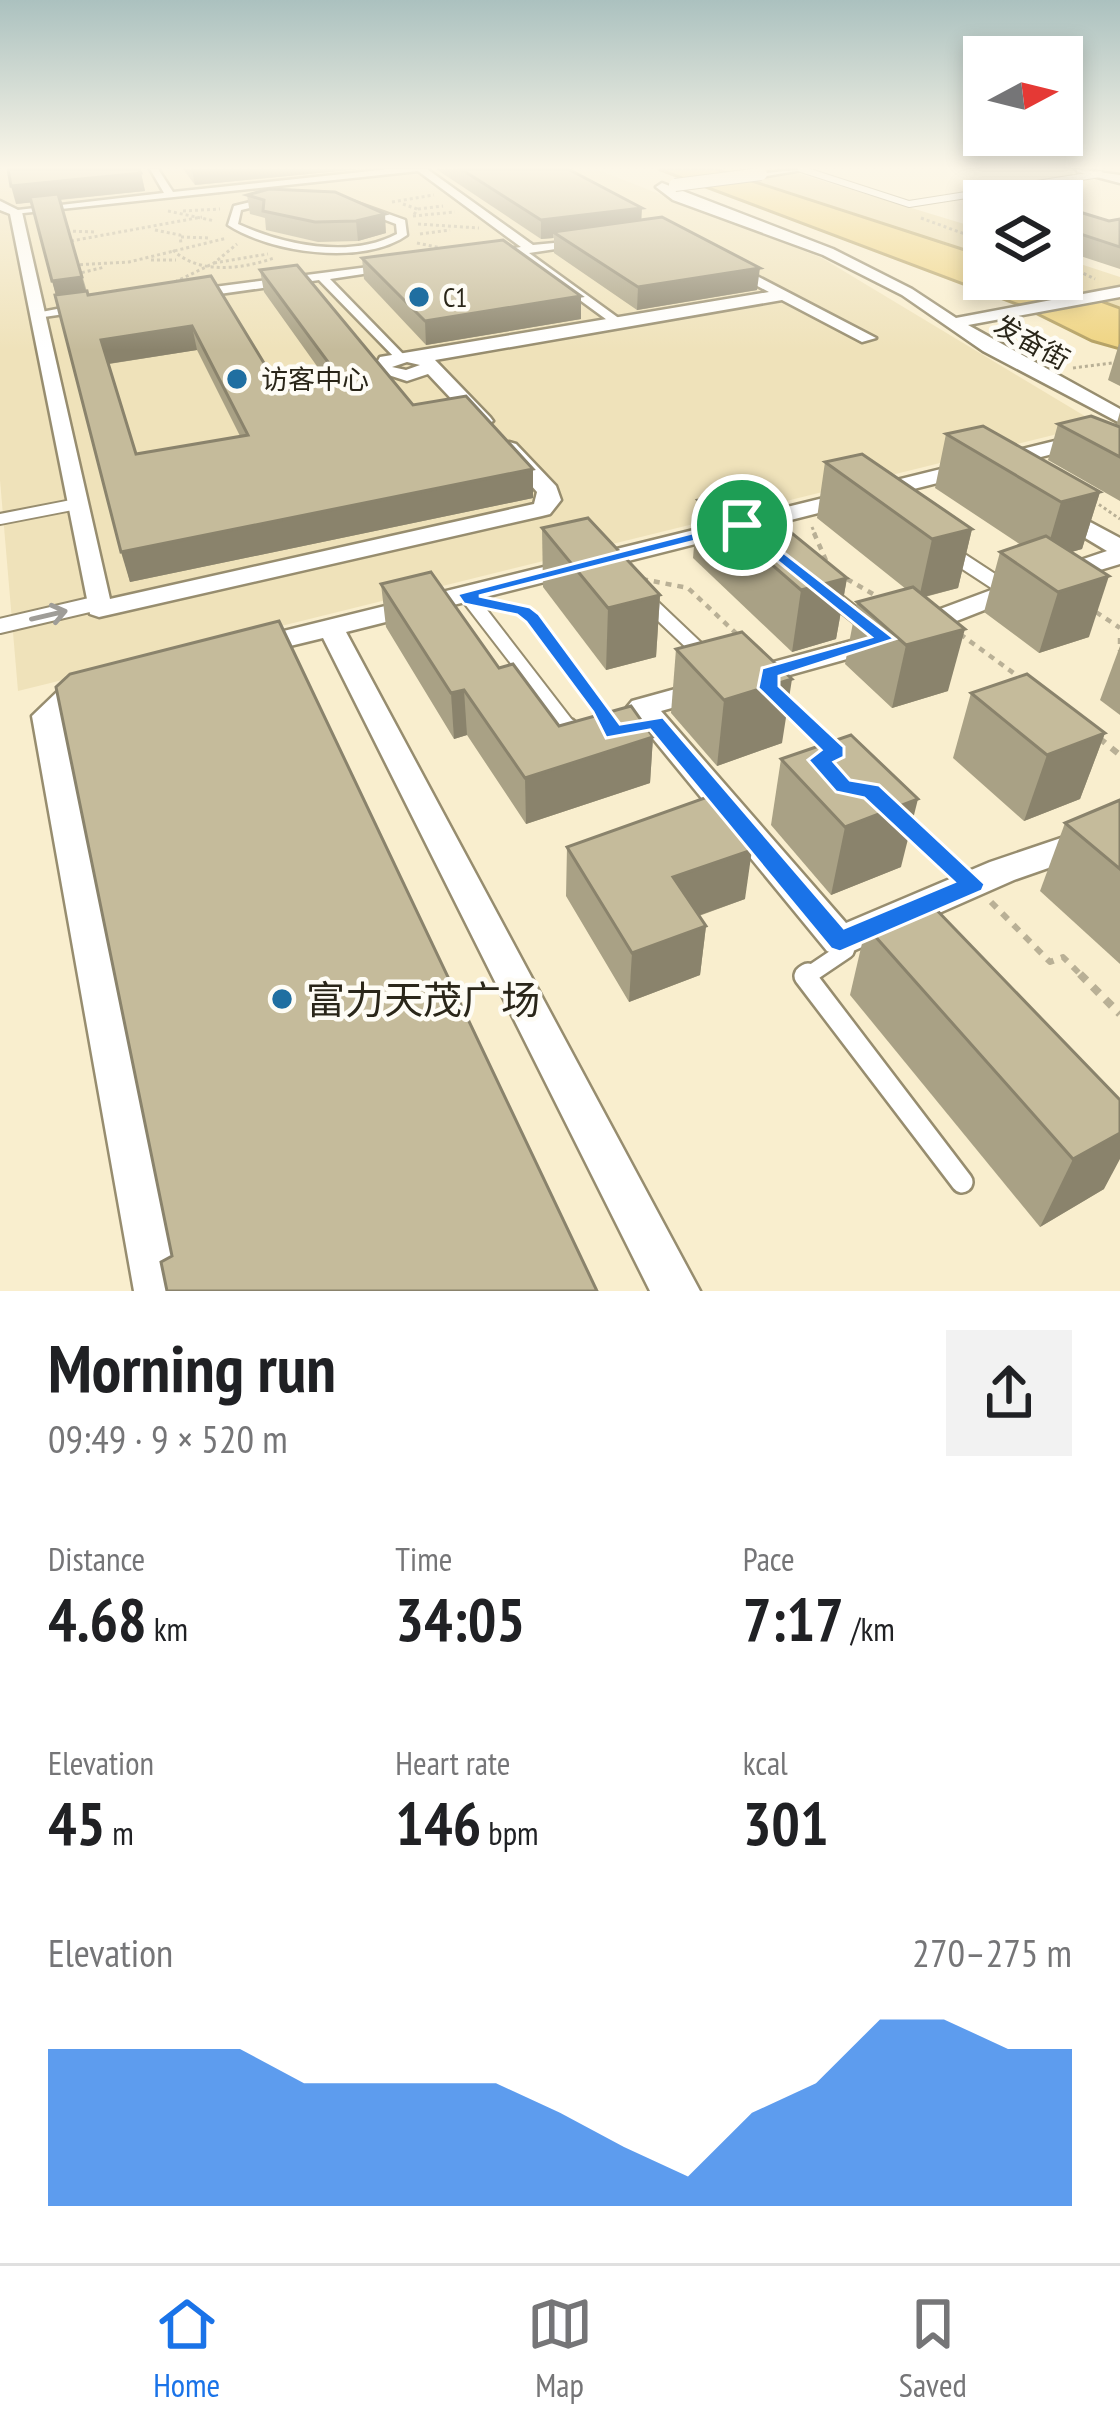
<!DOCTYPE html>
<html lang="en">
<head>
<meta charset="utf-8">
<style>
  :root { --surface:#fff; --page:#f2f2f2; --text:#202124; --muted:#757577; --line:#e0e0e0; --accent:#1a73e8 }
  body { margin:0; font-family:"PT Sans Narrow","Noto Sans SC",sans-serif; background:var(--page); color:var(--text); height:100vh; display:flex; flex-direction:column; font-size:45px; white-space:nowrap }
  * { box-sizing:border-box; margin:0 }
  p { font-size:39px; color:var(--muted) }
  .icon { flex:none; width:66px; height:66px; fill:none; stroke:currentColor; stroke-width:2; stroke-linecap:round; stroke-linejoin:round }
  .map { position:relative; height:1291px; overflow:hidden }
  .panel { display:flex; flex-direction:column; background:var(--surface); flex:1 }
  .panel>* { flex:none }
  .needle { width:78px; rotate:83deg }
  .tools { position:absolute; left:963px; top:36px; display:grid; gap:24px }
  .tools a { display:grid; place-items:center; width:120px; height:120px; border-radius:0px; background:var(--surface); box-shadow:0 6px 18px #0003; font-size:60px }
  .pin { position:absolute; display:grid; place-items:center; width:102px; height:102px; color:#fff; margin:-51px; border:6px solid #fff; border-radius:50%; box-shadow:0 3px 12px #0007 }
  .round { display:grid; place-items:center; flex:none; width:126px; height:126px; border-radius:0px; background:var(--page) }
  .headline { display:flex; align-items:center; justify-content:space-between; height:204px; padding:0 48px }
  h1 { font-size:66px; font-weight:600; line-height:90px }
  .figures { display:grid; grid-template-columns:repeat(3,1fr); gap:18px; height:204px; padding:12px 48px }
  .figures div { display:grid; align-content:center }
  .figures b { font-size:60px; font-weight:600 }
  .figures small { font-size:33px; font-weight:400 }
  .figures p { font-size:33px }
  .chart { height:336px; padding:24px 48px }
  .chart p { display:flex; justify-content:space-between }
  .chart svg { width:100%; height:216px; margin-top:12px; fill:var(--accent); opacity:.7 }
  .dock { display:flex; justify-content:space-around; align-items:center; height:168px; border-top:3px solid var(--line); background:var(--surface); font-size:33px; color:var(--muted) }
  .dock a { display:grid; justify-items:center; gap:6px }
  .dock .active { color:var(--accent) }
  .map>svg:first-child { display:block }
  .built { fill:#efe2ba }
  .green { fill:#eadaa9 }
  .water { fill:#efd482; stroke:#b4a062; stroke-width:3 }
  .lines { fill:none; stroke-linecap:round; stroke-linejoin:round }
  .service-far4-casing { stroke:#978d6f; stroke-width:8 }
  .service-far3-casing { stroke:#978d6f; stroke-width:14 }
  .service-far2-casing { stroke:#978d6f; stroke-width:18 }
  .service-far1-casing { stroke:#978d6f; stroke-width:21 }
  .service-casing { stroke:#978d6f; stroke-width:26 }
  .pedestrian-casing { stroke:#978d6f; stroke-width:5 }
  .minor-casing { stroke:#978d6f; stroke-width:5 }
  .tertiary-casing { stroke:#978d6f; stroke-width:5 }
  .path-far3 { stroke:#b9b096; stroke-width:3; stroke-dasharray:3 3; stroke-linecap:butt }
  .path-far2 { stroke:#b9b096; stroke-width:4.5; stroke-dasharray:6 6; stroke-linecap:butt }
  .path-far1 { stroke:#b9b096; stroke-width:6; stroke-dasharray:8 8; stroke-linecap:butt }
  .path { stroke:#b9b096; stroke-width:8; stroke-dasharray:9 9; stroke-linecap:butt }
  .service-far4 { stroke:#fff; stroke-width:6 }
  .service-far3 { stroke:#fff; stroke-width:10 }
  .service-far2 { stroke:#fff; stroke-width:14 }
  .service-far1 { stroke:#fff; stroke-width:16 }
  .service { stroke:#fff; stroke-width:21 }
  .pedestrian { fill:#fff; fill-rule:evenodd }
  .minor { fill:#fff; fill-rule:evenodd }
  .tertiary { fill:#fff; fill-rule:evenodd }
  .minor-bridge-casing { stroke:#978d6f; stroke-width:14; stroke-linecap:butt }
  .minor-bridge { stroke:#fff; stroke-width:12 }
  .wall { fill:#a9a185; fill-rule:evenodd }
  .shaded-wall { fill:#8a836c }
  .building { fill:#c5bb9b; stroke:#8a836c; stroke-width:3; fill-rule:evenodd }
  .oneway { stroke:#9f9d98 }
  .route { fill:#1a73e8; stroke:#fff; stroke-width:3; fill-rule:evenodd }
  .poi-dot { fill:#206fa1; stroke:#fefcf5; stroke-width:4.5 }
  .labels { text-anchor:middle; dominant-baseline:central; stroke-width:9; stroke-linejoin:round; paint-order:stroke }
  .far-poi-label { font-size:27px; fill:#2a2619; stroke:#fefcf5; text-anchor:start }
  .far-street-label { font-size:27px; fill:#2a2619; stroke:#fefcf5 }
  .near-poi-label { font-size:39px; fill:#2a2619; stroke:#fefcf5; text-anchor:start }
</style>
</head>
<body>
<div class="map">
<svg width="1120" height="1291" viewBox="0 0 1120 1291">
  <rect width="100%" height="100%" fill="#f9eece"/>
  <polygon class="built" points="0,169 596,169 822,258 1098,424 18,691 0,480"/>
  <g class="green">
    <polygon points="715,169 776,169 800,174 974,227 984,232 984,258"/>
    <polygon points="1062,258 1120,277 1120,308 1040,279 1062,279"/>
  </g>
  <polygon class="water" points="658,169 715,169 965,250 984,258 984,279 1040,279 1120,308 1120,349 1092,341 1019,305"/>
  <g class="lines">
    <g class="service-far4-casing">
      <polyline id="service-far4" points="801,169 909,204 1100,174"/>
    </g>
    <g class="service-far3-casing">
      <polyline id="service-far3" points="0,519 77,504"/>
    </g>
    <g class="service-far2-casing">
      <g id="service-far2">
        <polyline points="952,554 1004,588"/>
        <polyline points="466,594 571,730"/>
        <polyline points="830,595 869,626"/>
        <polyline points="646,600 704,655"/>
        <polyline points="0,626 98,603"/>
      </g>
    </g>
    <g class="service-far1-casing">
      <g id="service-far1">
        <polyline points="569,727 577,737"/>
        <polyline points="806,977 846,950 843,945"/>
      </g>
    </g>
    <g class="service-casing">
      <polyline id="service" points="808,974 805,976 962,1182"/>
    </g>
    <g class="pedestrian-casing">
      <g id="pedestrian">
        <polygon points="150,169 158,169 173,192 390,169 427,169 533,245 586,240 582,245 529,253 624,322 614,325 517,254 490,256 490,252 521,247 418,171 14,214 9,211 164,193"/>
        <path d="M271,197L352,201L405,220L407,235C364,266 271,253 228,225L234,206ZM271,203L351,207L396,224L397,234C350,259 284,245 238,224L241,210Z"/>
        <polygon points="392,264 398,267 396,269 330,279 404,355 404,361 399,362 319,280 191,298 185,294 191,290"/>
        <polygon points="88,303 92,304 92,310 37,318 31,314"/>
      </g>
    </g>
    <g class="minor-casing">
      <g id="minor">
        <polygon points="808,169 761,177 755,174"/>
        <polygon points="662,183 833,249 912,289 956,318 1120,287 1120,297 968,325 1120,409 1120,423 983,351 902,295 823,255 673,200 656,187"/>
        <polygon points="0,201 22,212 110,599 534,504 537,492 499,448 509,442 516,444 556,486 561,500 550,514 542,516 99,617 90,614 10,214 0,210"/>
        <path d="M728,261L876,338L862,342L782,300L435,360L490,417L493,421L483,427L476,425L428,374L407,381L373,370L380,357L386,356L769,292L723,268V262ZM407,362L420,365L406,370L392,367Z"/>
        <polygon points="1120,425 1120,437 346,632 700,1291 650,1291 323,638 257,654 243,646 247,640"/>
        <polygon points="1060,506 1120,538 1120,564 1057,583 1048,581 1045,576 1048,571 1107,551 1052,518 1049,513"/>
        <polygon points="1021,579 1034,587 1030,592 926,633 908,633 904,627 908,621"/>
        <polygon points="881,633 894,641 890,647 750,686 736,677 740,671"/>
        <polygon points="708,680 718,683 722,689 718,695 661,711 846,923 990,862 1120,818 1120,843 1014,880 853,951 840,956 827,951 627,707 632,701"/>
        <path d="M92,681L106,690C100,698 76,706 62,718L182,1291H134L32,716L58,691Z"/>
      </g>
    </g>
    <g class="tertiary-casing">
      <polygon id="tertiary" points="1076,169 1120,175 1120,183 1078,172"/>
    </g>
    <g class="path-far3">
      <polyline points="392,202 434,195"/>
      <polyline points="403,204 417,209 413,217"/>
      <polyline points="418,209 443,206"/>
      <polyline points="168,211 215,221"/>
      <polyline points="183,211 220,209"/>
      <polyline points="413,216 455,212"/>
      <polyline points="921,218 984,241"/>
      <polyline points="418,224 479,228"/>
      <polyline points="155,230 180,235 181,244"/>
      <polyline points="67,231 97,232"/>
      <polyline points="420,234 450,230"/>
      <polyline points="181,237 211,238"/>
      <polyline points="71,241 202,217"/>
      <polyline points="417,243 441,248"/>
      <polyline points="971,249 984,246"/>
      <path d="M173,250C199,275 242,269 274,258"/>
      <polyline points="151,260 176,260"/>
      <polyline points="214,263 268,254"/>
      <polyline points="1062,263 1095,279"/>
      <polyline points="74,265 129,262 227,238"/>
      <polyline points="76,274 105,267"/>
      <polyline points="175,282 214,263 237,244"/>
      <polyline points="1073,368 1120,362"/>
      <polyline points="1094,501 1120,519"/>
      <polyline points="812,527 816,536"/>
    </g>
    <g class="path-far2">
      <polyline points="814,533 828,565"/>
      <polyline points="642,579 688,588 740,637"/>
      <polyline points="847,579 878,597"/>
      <polyline points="500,606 532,618 605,715"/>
      <polyline points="1096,612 1120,628"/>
      <polyline points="960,634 1023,680"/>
      <polyline points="1120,638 1120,651"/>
      <polyline points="784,702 813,730"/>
    </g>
    <g class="path-far1">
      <polyline points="810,727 828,744"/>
      <polyline points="1099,738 1120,755"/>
      <polyline points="907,824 952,865"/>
      <polyline points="991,902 1050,962 1063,957 1083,977"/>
    </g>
    <polyline class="path" points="1080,974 1120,1014"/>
    <use href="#service-far4" class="service-far4"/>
    <use href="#service-far3" class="service-far3"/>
    <use href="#service-far2" class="service-far2"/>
    <use href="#service-far1" class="service-far1"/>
    <use href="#service" class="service"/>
    <use href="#pedestrian" class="pedestrian"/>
    <use href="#minor" class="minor"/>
    <use href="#tertiary" class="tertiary"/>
    <g class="minor-bridge-casing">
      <polyline id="minor-bridge" points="675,185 761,174"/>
    </g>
    <use href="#minor-bridge" class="minor-bridge"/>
  </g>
  <g class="wall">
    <polygon points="183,169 360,169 195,185"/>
    <polygon points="436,169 568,169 642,220 757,290 637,310 554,253 554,238 541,239"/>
    <path d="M141,173L145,191L60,200L88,295L211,276L281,391L329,383L264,292L260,270L413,405L533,498L130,582L32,202L16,204ZM197,350L240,436L136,454L109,364Z"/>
    <polygon points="269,189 386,233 358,241 318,242 266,230 265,218 250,214 247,195"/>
    <polygon points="1062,212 1109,221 1120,219 1120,269 1062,250"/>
    <polygon points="362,258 581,319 426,345 364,279"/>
    <polygon points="1119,344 1120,344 1120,386 1108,380"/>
    <polygon points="1120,412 1120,501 1048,460 1058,424 1116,426"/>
    <polygon points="946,434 1100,492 1082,549 1071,552 1089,637 1039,653 984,612 1000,552 1021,545 935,488"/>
    <polygon points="825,462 972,529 958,588 925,597 948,691 892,708 845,664 857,602 906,589 817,518"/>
    <polygon points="698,500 847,578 836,639 792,652 693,558"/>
    <polygon points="542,528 660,595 656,657 606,670 543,587"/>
    <polygon points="381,584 499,668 559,726 653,737 650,783 526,824 467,735 454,739 386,627"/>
    <polygon points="1120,646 1120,715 1100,700"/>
    <polygon points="676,649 782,743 717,766 671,713"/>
    <polygon points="971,693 1105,733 1080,799 1024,821 953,758"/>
    <polygon points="781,759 901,867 831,895 771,825"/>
    <polygon points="1120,800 1120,964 1040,891 1065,823"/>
    <polygon points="567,847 745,899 699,916 706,926 700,975 629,1002 566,896"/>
    <polygon points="866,926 1104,1189 1040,1227 850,995"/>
  </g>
  <g class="shaded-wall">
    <polygon points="192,169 360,169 195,185"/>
    <polygon points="141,173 145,191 16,204 11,186"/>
    <polygon points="642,208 641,227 553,232 553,238 541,239 541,220"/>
    <polygon points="385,214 386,233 358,241 356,221"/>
    <polygon points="760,268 757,290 637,310 638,287"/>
    <polygon points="82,277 88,299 58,303 52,281"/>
    <polygon points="581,296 581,319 426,345 425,321"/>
    <polygon points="192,326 197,350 107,364 101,340"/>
    <polygon points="533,469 533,498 130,582 121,552"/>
    <polygon points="1100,492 1082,549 1044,560 1061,502"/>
    <polygon points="972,529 958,588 919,598 932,539"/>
    <polygon points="1109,576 1089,637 1039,653 1058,592"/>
    <polygon points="847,578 836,639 792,652 801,590"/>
    <polygon points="660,595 656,657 606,670 608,608"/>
    <polygon points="965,629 948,691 892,708 906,645"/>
    <polygon points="792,679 782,743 717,766 724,700"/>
    <polygon points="464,690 467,735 454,739 451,693"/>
    <polygon points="1105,733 1080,799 1024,821 1047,755"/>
    <polygon points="653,737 650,783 526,824 525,778"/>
    <polygon points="918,799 901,867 831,895 845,827"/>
    <polygon points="752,850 745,899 669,926 673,877"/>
    <polygon points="706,926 700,975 629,1002 632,953"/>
    <polygon points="1120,1133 1120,1159 1104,1189 1040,1227 1073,1159"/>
  </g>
  <g class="building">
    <polygon points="8,169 139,169 141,173 11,186"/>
    <polygon points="461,169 568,169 642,208 541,220"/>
    <polygon points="269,189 335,192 385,214 356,221 315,222 263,211 264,200 247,195"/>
    <polygon points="58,194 82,277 52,281 30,197"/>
    <polygon points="1073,210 1109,221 1120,219 1120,247 1062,228 1062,212"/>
    <polygon points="662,217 760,268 638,287 553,232"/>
    <polygon points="503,240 581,296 425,321 362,258"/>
    <path d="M297,265L413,405L466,396L533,469L121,552L55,295L87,291L88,295L211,276L281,391L342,381L260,270ZM192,326L248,435L136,454L101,340Z"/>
    <polygon points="1091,416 1120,427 1120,457 1058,424"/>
    <polygon points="983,426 1100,492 1061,502 946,434"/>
    <polygon points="862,454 972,529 932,539 825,462"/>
    <polygon points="740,491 847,578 801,590 698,500"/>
    <polygon points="588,518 660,595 608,608 542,528"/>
    <polygon points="1046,536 1109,576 1058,592 1000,552"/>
    <polygon points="431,572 499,668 513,664 559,726 631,706 653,737 525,778 464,690 451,693 381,584"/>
    <polygon points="913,587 965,629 906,645 857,602"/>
    <polygon points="279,621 597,1291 167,1291 161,1262 172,1256 56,687 70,674"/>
    <polygon points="742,632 792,679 724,700 676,649"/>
    <polygon points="1027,674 1105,733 1047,755 971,693"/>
    <polygon points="851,735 918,799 845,827 781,759"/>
    <polygon points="713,795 752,850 673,877 706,926 632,953 567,847"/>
    <polygon points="1120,800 1120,869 1065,823"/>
    <polygon points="927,900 1120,1100 1120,1133 1073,1159 866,926"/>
  </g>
  <defs><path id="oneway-shaft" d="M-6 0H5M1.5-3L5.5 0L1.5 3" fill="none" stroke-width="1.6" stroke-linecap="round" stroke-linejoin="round" transform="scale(3)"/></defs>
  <use class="oneway" href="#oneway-shaft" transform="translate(49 615) rotate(-13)"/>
  <linearGradient id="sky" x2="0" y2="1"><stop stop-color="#abc1bf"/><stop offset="0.48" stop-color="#fcf7e9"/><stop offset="1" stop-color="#fcf7e9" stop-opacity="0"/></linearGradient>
  <rect width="1120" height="350" fill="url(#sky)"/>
  <path class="route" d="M742,520L895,639L779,676V686L844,747V757L834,762L850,780L879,785L985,884L982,891L840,952L831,949L650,730L606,738L593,712L526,622L517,615L464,604L457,594ZM739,530L871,637L762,668L758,688L821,750L808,760L836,792L864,798L954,882L844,928L663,717L620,724L539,614L530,607L479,596Z"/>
  <g class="poi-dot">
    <circle cx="419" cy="297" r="12"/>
    <circle cx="237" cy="379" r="12"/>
    <circle cx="282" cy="999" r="12"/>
  </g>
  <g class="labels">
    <g class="far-poi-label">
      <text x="443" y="297">C1</text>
      <text x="261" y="379">访客中心</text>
    </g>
    <g class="far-street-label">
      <text transform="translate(1032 342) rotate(29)">发奋街</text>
    </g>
    <g class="near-poi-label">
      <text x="306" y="999">富力天茂广场</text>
    </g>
  </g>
</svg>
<div class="tools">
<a><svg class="needle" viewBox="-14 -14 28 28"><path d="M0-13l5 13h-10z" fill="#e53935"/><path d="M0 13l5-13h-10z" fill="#757577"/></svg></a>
<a><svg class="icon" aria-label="layers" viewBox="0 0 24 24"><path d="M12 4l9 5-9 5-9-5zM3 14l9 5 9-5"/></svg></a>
</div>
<div class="pin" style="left:742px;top:525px;background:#1e9e55"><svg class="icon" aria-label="arrive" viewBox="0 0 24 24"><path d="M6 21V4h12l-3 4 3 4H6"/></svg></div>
</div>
<section class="panel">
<div class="headline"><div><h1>Morning run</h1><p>09:49 · 9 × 520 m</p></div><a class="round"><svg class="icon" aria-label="share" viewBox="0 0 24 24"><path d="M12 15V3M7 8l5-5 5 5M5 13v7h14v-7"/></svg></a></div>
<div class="figures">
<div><p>Distance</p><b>4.68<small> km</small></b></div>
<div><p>Time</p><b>34:05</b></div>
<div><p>Pace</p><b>7:17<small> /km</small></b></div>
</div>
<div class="figures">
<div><p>Elevation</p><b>45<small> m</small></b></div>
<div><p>Heart rate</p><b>146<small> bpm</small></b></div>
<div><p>kcal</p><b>301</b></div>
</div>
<div class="chart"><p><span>Elevation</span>270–275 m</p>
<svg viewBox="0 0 160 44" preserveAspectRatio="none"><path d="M0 44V12L10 12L20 12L30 12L40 19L50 19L60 19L70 19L80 25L90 32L100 38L110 25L120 19L130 6L140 6L150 12L160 12V44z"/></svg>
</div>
</section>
<nav class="dock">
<a class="active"><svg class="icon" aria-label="home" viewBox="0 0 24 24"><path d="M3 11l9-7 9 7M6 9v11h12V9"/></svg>Home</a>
<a><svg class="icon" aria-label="map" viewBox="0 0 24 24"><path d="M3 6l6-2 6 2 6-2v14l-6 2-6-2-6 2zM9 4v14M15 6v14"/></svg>Map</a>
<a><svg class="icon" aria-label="saved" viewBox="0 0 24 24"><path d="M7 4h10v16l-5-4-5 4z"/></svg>Saved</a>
</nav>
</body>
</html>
